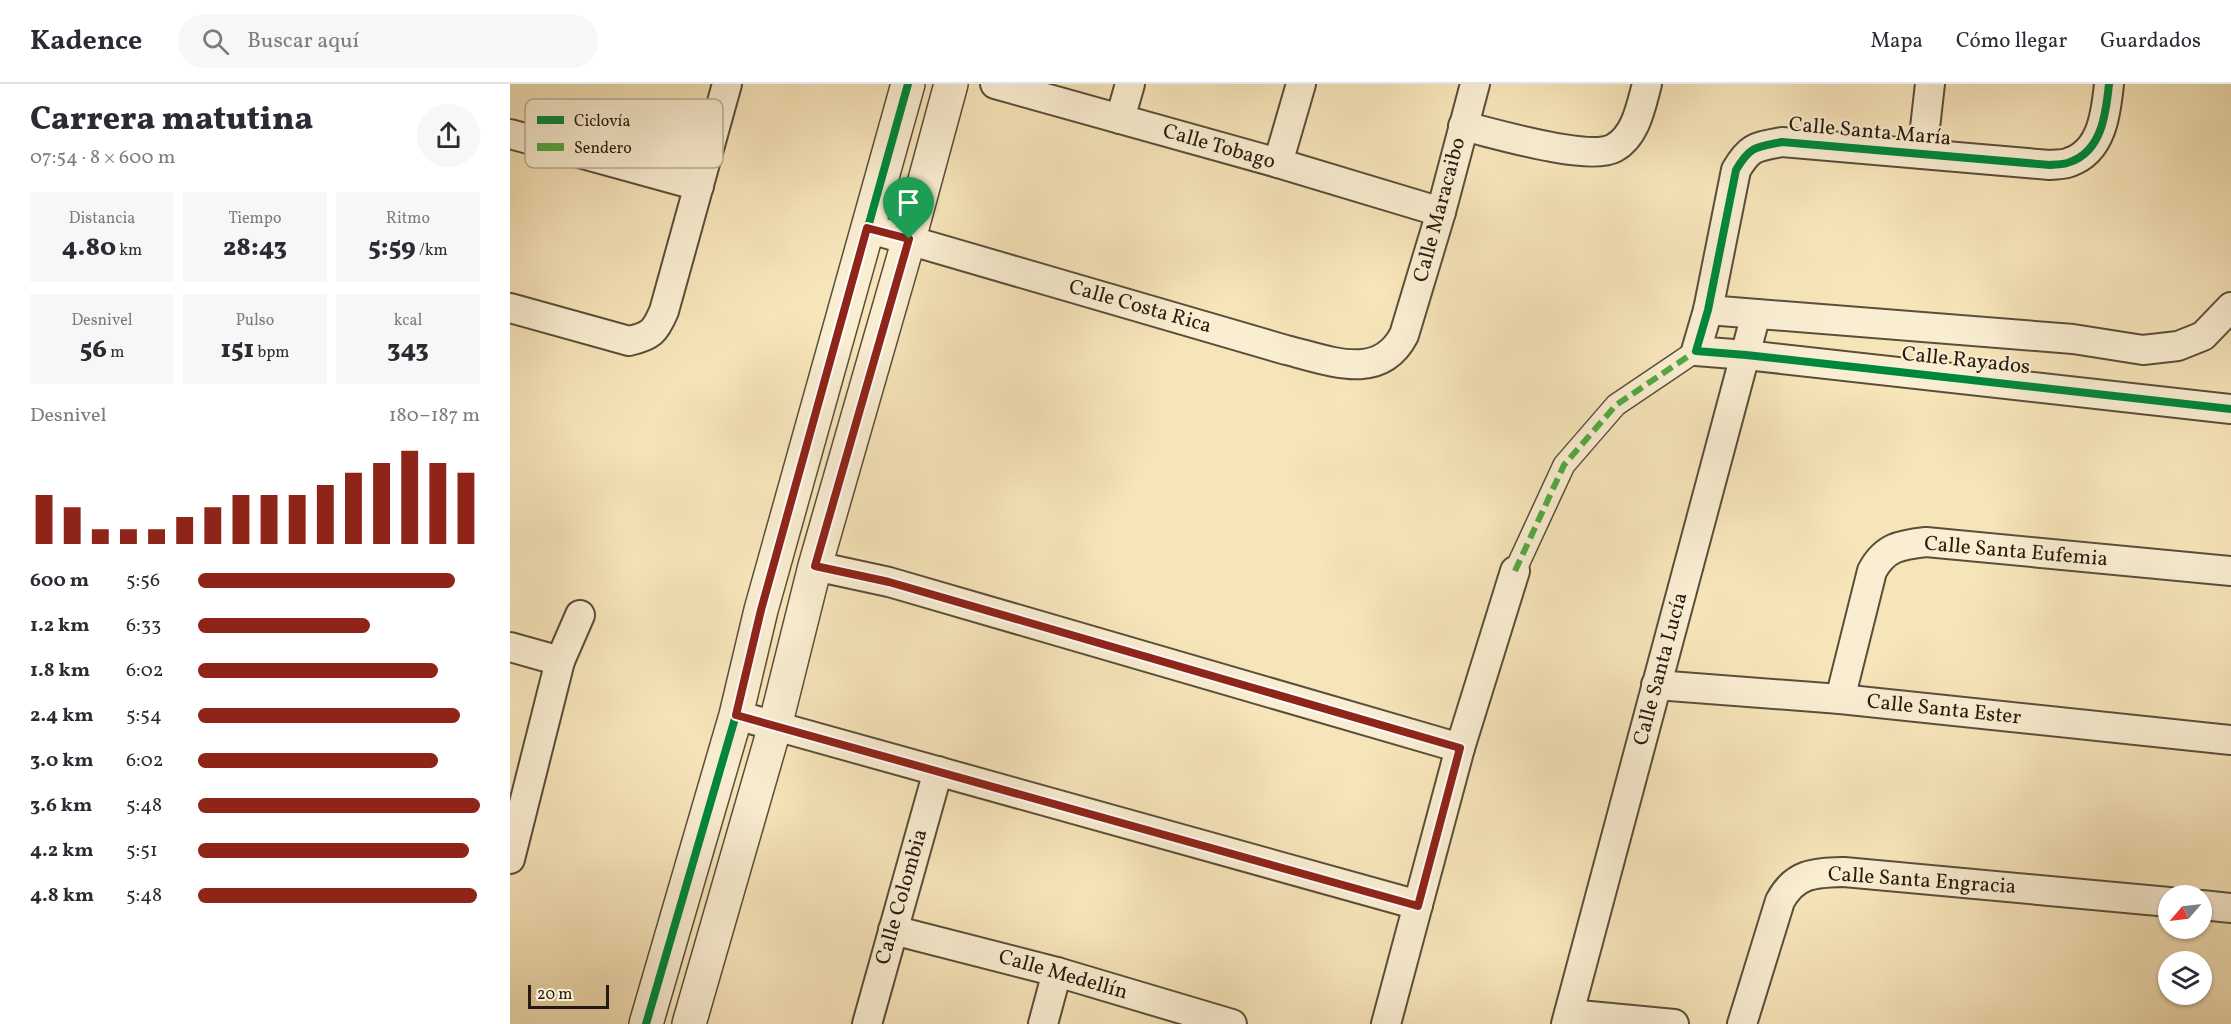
<!DOCTYPE html>
<html lang="es">
<head>
<meta charset="utf-8">
<style>
  :root { --surface:#fff; --page:#f7f7f7; --text:#2b2b33; --muted:#7c7c81; --line:#e1e1e2; --accent:#8f2418 }
  body { margin:0; font-family:Vollkorn,serif; background:var(--page); color:var(--text); height:100vh; display:flex; flex-direction:column; font-size:22px; white-space:nowrap }
  * { box-sizing:border-box; margin:0 }
  p { font-size:20px; color:var(--muted) }
  .icon { flex:none; width:33px; height:33px; fill:none; stroke:currentColor; stroke-width:2; stroke-linecap:round; stroke-linejoin:round }
  .map { position:relative; flex:1; overflow:hidden }
  .panel { display:flex; flex-direction:column; background:var(--surface); width:510px }
  .panel>* { flex:none }
  .needle { width:39px; rotate:242deg }
  .fabs { position:absolute; left:1648px; top:801px; display:grid; gap:12px }
  .fabs a { display:grid; place-items:center; width:54px; height:54px; border-radius:50%; background:var(--surface); box-shadow:0 2px 4px #0004; font-size:30px }
  .scale { position:absolute; left:18px; bottom:15px; width:81px; box-sizing:border-box; padding-left:6px; border:3px solid #261b10; border-top:0; font-size:16px; line-height:21px; white-space:nowrap; color:#261b10; -webkit-text-stroke:4px #faeed2; paint-order:stroke }
  .pin { position:absolute; display:grid; place-items:center; width:51px; height:51px; color:#fff; margin:-62px -26px; border-radius:50% 50% 50% 0; rotate:-45deg; box-shadow:0 0 6px #0007 }
  .pin .icon { rotate:45deg }
  .round { display:grid; place-items:center; flex:none; width:63px; height:63px; border-radius:32px; background:var(--page) }
  .overview { display:flex; align-items:center; justify-content:space-between; height:102px; padding:0 30px }
  h1 { font-size:33px; font-weight:800; line-height:45px }
  .figures { display:grid; grid-template-columns:repeat(3,1fr); gap:9px; height:102px; padding:6px 30px }
  .figures div { display:grid; align-content:center; border-radius:0px; background:var(--page); text-align:center }
  .figures b { font-size:26px; font-weight:800 }
  .figures small { font-size:16px; font-weight:400 }
  .figures p { font-size:16px }
  .chart { height:168px; padding:12px 30px }
  .chart p { display:flex; justify-content:space-between }
  .chart svg { width:100%; height:108px; margin-top:6px; stroke:var(--accent); stroke-width:6 }
  ul { padding:0 30px; list-style:none; font-size:20px }
  li { display:grid; grid-template-columns:96px 72px 1fr; align-items:center; height:45px }
  li i { height:15px; border-radius:8px; background:var(--accent) }
  header { display:flex; align-items:center; gap:36px; box-sizing:border-box; height:84px; padding:0 30px; background:var(--surface); border-bottom:2px solid var(--line) }
  header strong { font-size:28px }
  nav { display:flex; gap:33px; margin-inline-start:auto; font-size:21px }
  .search { width:420px; height:54px; background:var(--page); display:flex; align-items:center; gap:15px; box-sizing:border-box; padding:0 21px; border-radius:33px; color:var(--muted); font-size:22px }
  main { display:flex; flex:1; min-height:0 }
  .map>svg:first-child { display:block }
  .lines { fill:none; stroke-linecap:round; stroke-linejoin:round }
  .pedestrian-casing { stroke:#5a4e3a; stroke-width:24 }
  .minor-casing { stroke:#5a4e3a; stroke-width:32 }
  .tertiary-casing { stroke:#5a4e3a; stroke-width:36 }
  .pedestrian { stroke:#faeed2; stroke-width:21 }
  .minor { stroke:#faeed2; stroke-width:28 }
  .tertiary { stroke:#faeed2; stroke-width:33 }
  .quiet { stroke:#53a942; stroke-width:6; stroke-dasharray:12 6; stroke-linecap:butt }
  .cycleway-casing { stroke:#faeed2; stroke-width:11 }
  .cycleway { stroke:#00873e; stroke-width:8 }
  .route-casing { stroke:#fff; stroke-width:12 }
  .route { stroke:#8f2418; stroke-width:8 }
  .labels { text-anchor:middle; dominant-baseline:central; stroke-width:4.5; stroke-linejoin:round; paint-order:stroke }
  .street-label { font-size:21px; fill:#261b10; stroke:#faeed2 }
  .key { fill:#faeed2; stroke:#baaf98; stroke-width:1.5 }
  .key-label { font-size:16px; fill:#261b10 }
</style>
</head>
<body>
<header>
<strong>Kadence</strong>
<div class="search"><svg class="icon" aria-label="search" viewBox="0 0 24 24"><circle cx="10" cy="10" r="6"/><path d="M15 15l6 6"/></svg>Buscar aquí</div>
<nav><a>Mapa</a><a>Cómo llegar</a><a>Guardados</a></nav>
</header>
<main>
<section class="panel">
<div class="overview"><div><h1>Carrera matutina</h1><p>07:54 · 8 × 600 m</p></div><a class="round"><svg class="icon" aria-label="share" viewBox="0 0 24 24"><path d="M12 15V3M7 8l5-5 5 5M5 13v7h14v-7"/></svg></a></div>
<div class="figures">
<div><p>Distancia</p><b>4.80<small> km</small></b></div>
<div><p>Tiempo</p><b>28:43</b></div>
<div><p>Ritmo</p><b>5:59<small> /km</small></b></div>
</div>
<div class="figures">
<div><p>Desnivel</p><b>56<small> m</small></b></div>
<div><p>Pulso</p><b>151<small> bpm</small></b></div>
<div><p>kcal</p><b>343</b></div>
</div>
<div class="chart"><p><span>Desnivel</span>180–187 m</p>
<svg viewBox="0 0 160 44" preserveAspectRatio="none"><path d="M5 44V24M15 44V29M25 44V38M35 44V38M45 44V38M55 44V33M65 44V29M75 44V24M85 44V24M95 44V24M105 44V20M115 44V15M125 44V11M135 44V6M145 44V11M155 44V15"/></svg>
</div>
<ul>
<li><b>600 m</b>5:56<i style="width:91%"></i></li>
<li><b>1.2 km</b>6:33<i style="width:61%"></i></li>
<li><b>1.8 km</b>6:02<i style="width:85%"></i></li>
<li><b>2.4 km</b>5:54<i style="width:93%"></i></li>
<li><b>3.0 km</b>6:02<i style="width:85%"></i></li>
<li><b>3.6 km</b>5:48<i style="width:100%"></i></li>
<li><b>4.2 km</b>5:51<i style="width:96%"></i></li>
<li><b>4.8 km</b>5:48<i style="width:99%"></i></li>
</ul>
</section>
<div class="map">
<svg width="1721" height="940" viewBox="0 0 1721 940">
  <rect width="100%" height="100%" fill="#f7e5ba"/>
  <filter id="stains"><feTurbulence type="fractalNoise" baseFrequency=".00333" numOctaves="4"/><feColorMatrix values="0 0 0 0 .2 0 0 0 0 .09 0 0 0 0 .02 0 0 0 .5 -.17"/></filter>
  <radialGradient id="worn" r=".72"><stop offset=".6" stop-color="#630" stop-opacity="0"/><stop offset="1" stop-color="#630" stop-opacity=".3"/></radialGradient>
  <g class="lines">
    <g class="pedestrian-casing">
      <polyline id="pedestrian" points="1005,487 1054,381 1106,321 1186,267"/>
    </g>
    <g class="minor-casing">
      <g id="minor">
        <polyline points="485,0 768,79 931,128"/>
        <path d="M1599,0C1596,29 1592,67 1560,78C1554,81 1546,80 1540,81L1272,58C1246,63 1240,62 1226,86L1198,226L1186,267L1236,271L1721,325"/>
        <polyline points="610,35 620,0"/>
        <path d="M953,42C984,49 1078,78 1104,64C1126,52 1131,22 1137,0"/>
        <polyline points="0,50 189,102"/>
        <polyline points="1412,70 1420,0"/>
        <polyline points="768,79 791,0"/>
        <path d="M357,144L776,266C818,276 869,299 894,251L931,128L965,0"/>
        <path d="M0,224L119,257C141,252 145,248 154,227L217,0"/>
        <polyline points="1198,226 1563,255 1633,266 1668,262 1693,252 1721,223"/>
        <polyline points="305,482 379,498 950,664"/>
        <polyline points="0,563 50,577"/>
        <polyline points="1146,601 1330,615 1721,656"/>
        <path d="M1330,615L1362,487C1375,463 1390,461 1416,458L1721,487"/>
        <polyline points="226,631 908,821"/>
        <polyline points="0,775 50,577 70,531"/>
        <polyline points="1692,821 1721,824"/>
        <polyline points="383,846 547,888 722,940"/>
        <polyline points="1059,930 1164,940"/>
        <polyline points="357,940 428,687"/>
        <polyline points="533,940 547,888"/>
        <polyline points="876,940 950,664 1005,487"/>
        <polyline points="1056,940 1246,230"/>
        <path d="M1232,940L1270,817C1285,789 1304,789 1334,788L1659,818"/>
      </g>
    </g>
    <g class="tertiary-casing">
      <g id="tertiary">
        <polyline points="136,940 226,631 251,526 398,0"/>
        <polyline points="179,940 265,642 305,482 399,155 441,0"/>
      </g>
    </g>
    <use href="#pedestrian" class="pedestrian"/>
    <use href="#minor" class="minor"/>
    <use href="#tertiary" class="tertiary"/>
    <polyline class="quiet" points="1005,487 1054,381 1106,321 1186,267"/>
    <g class="cycleway-casing">
      <g id="cycleway">
        <path d="M1599,0C1596,29 1592,67 1560,78C1554,81 1546,80 1540,81L1272,58C1246,63 1240,62 1226,86L1198,226L1186,267L1236,271L1721,325"/>
        <polyline points="136,940 226,631 251,526 398,0"/>
      </g>
    </g>
    <use href="#cycleway" class="cycleway"/>
  </g>
  <g class="lines">
    <g class="route-casing">
      <polygon id="route" points="357,144 399,155 305,482 379,498 950,664 908,822 226,631 251,526"/>
    </g>
    <use href="#route" class="route"/>
  </g>
  <g class="labels">
    <g class="street-label">
      <text transform="translate(1360 48) rotate(5)">Calle Santa María</text>
      <text transform="translate(709 63) rotate(16)">Calle Tobago</text>
      <text transform="translate(930 126) rotate(-75)">Calle Maracaibo</text>
      <text transform="translate(630 223) rotate(16)">Calle Costa Rica</text>
      <text transform="translate(1456 277) rotate(6)">Calle Rayados</text>
      <text transform="translate(1506 468) rotate(5)">Calle Santa Eufemia</text>
      <text transform="translate(1151 585) rotate(-75)">Calle Santa Lucía</text>
      <text transform="translate(1434 626) rotate(6)">Calle Santa Ester</text>
      <text transform="translate(1412 797) rotate(4)">Calle Santa Engracia</text>
      <text transform="translate(392 813) rotate(-74)">Calle Colombia</text>
      <text transform="translate(553 891) rotate(16)">Calle Medellín</text>
    </g>
  </g>
  <rect x="15" y="15" width="198" height="69" rx="9" class="key"/>
  <rect x="27" y="32" width="27" height="8" fill="#00873e"/>
  <rect x="27" y="59" width="27" height="8" fill="#53a942"/>
  <g class="key-label">
    <text x="64" y="42">Ciclovía</text>
    <text x="64" y="69">Sendero</text>
  </g>
  <rect width="100%" height="100%" filter="url(#stains)"/>
  <rect width="100%" height="100%" fill="url(#worn)"/>
</svg>
<div class="fabs">
<a><svg class="needle" viewBox="-14 -14 28 28"><path d="M0-13l5 13h-10z" fill="#e53935"/><path d="M0 13l5-13h-10z" fill="#7c7c81"/></svg></a>
<a><svg class="icon" aria-label="layers" viewBox="0 0 24 24"><path d="M12 4l9 5-9 5-9-5zM3 14l9 5 9-5"/></svg></a>
</div>
<div class="scale">20 m</div>
<div class="pin" style="left:399px;top:155px;background:#1e9e55"><svg class="icon" aria-label="arrive" viewBox="0 0 24 24"><path d="M6 21V4h12l-3 4 3 4H6"/></svg></div>
</div>
</main>
</body>
</html>
